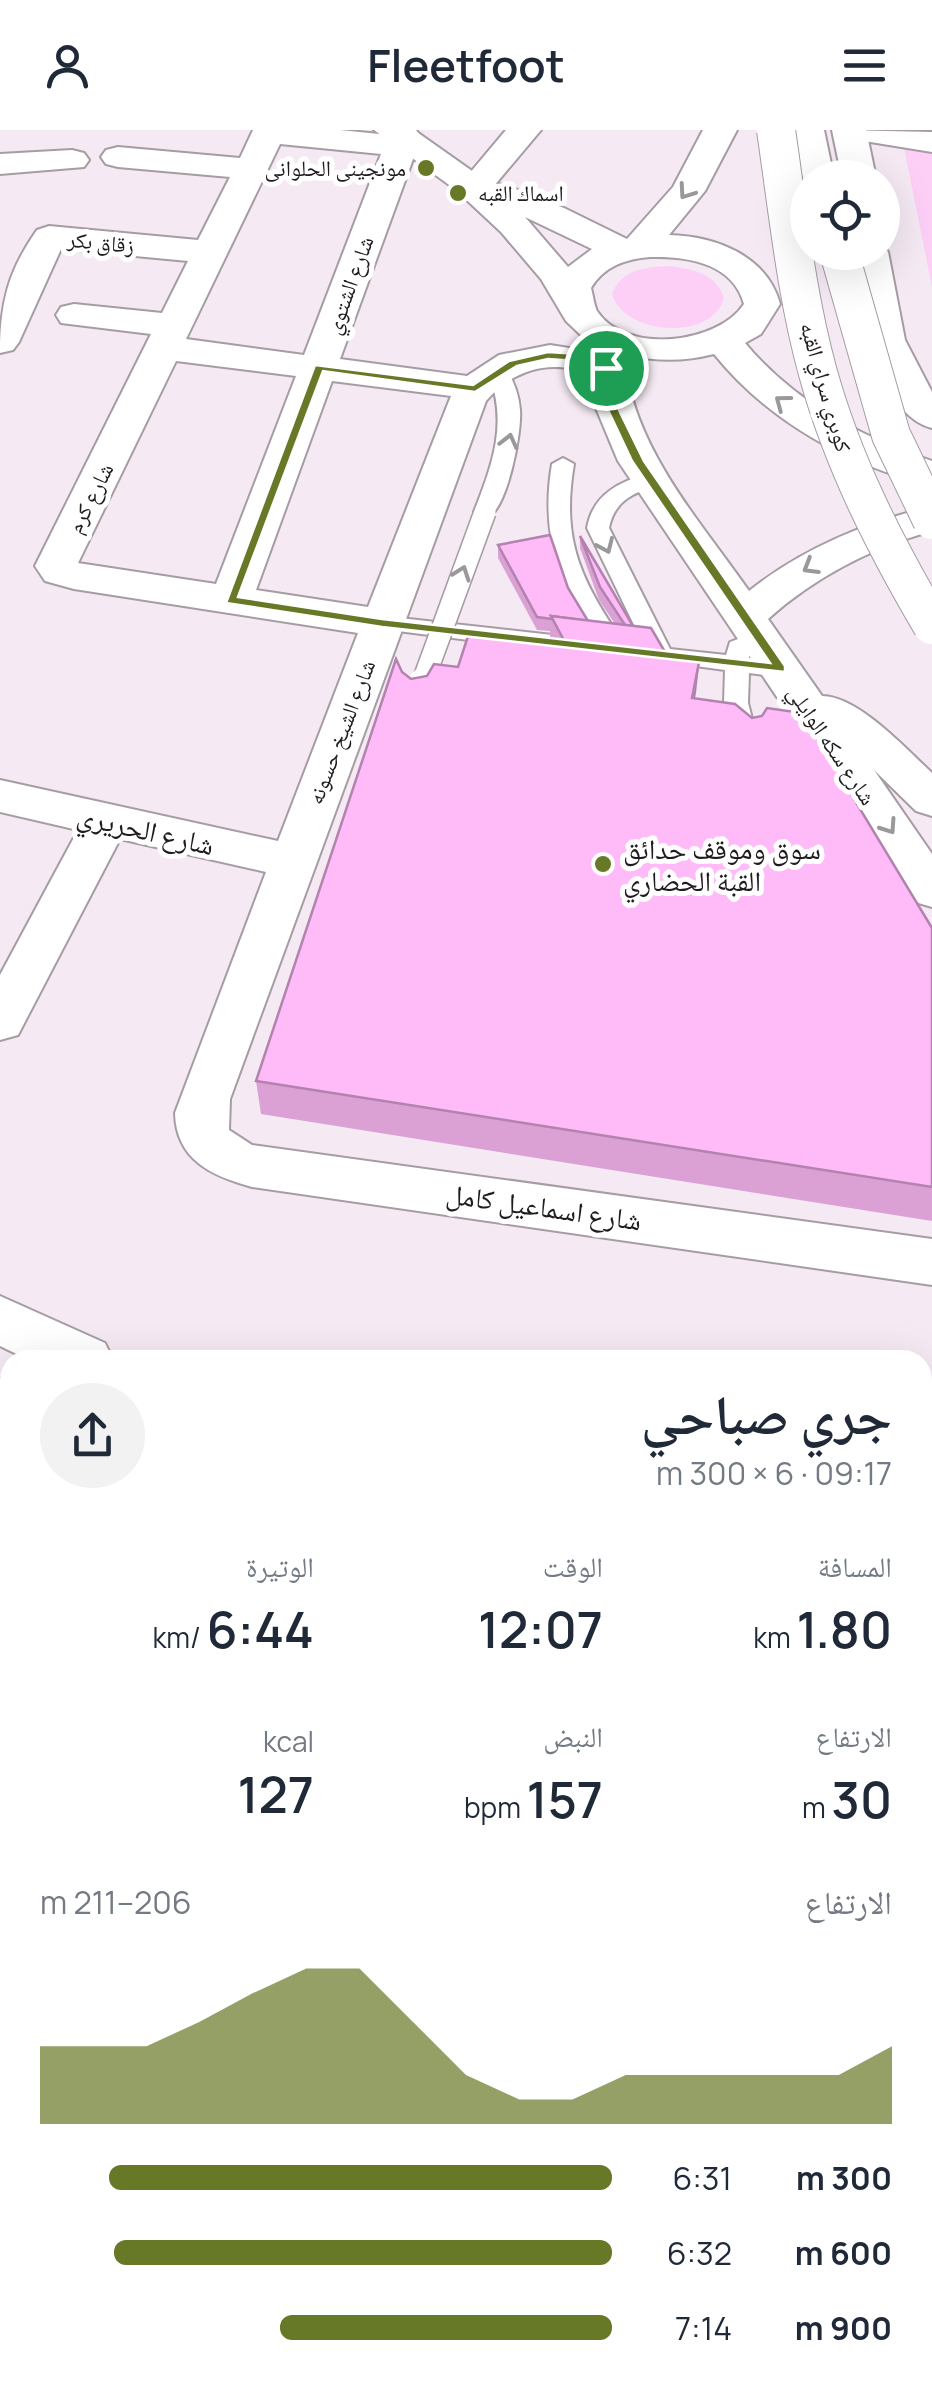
<!DOCTYPE html>
<html lang="ar">
<head>
<meta charset="utf-8">
<style>
  :root { --surface:#fff; --page:#f2f2f3; --text:#1f2937; --muted:#747a83; --accent:#677826 }
  body { margin:0; font-family:Manrope,"Noto Naskh Arabic",sans-serif; background:var(--page); color:var(--text); direction:rtl; height:100vh; display:flex; flex-direction:column; font-size:38px; white-space:nowrap }
  * { box-sizing:border-box; margin:0 }
  p { font-size:32px; color:var(--muted) }
  .icon { flex:none; width:55px; height:55px; fill:none; stroke:currentColor; stroke-width:2; stroke-linecap:round; stroke-linejoin:round }
  .map { position:relative; flex:1; overflow:hidden; direction:ltr }
  .panel { position:absolute; left:0px; top:1220px; width:932px; height:1035px; display:flex; flex-direction:column; background:var(--surface); border-radius:30px 30px 0 0; box-shadow:0 10px 40px #0002; direction:rtl }
  .panel>* { flex:none }
  .tools { position:absolute; left:790px; top:30px; display:grid; gap:20px }
  .tools a { display:grid; place-items:center; width:110px; height:110px; border-radius:50%; background:var(--surface); box-shadow:0 10px 40px #0002; font-size:50px }
  .pin { position:absolute; display:grid; place-items:center; width:85px; height:85px; color:#fff; margin:-42px; border:5px solid #fff; border-radius:50%; box-shadow:0 2px 10px #0007 }
  .round { display:grid; place-items:center; flex:none; width:105px; height:105px; border-radius:52px; background:var(--page) }
  .head { display:flex; align-items:center; justify-content:space-between; height:170px; padding:0 40px }
  h1 { font-size:55px; font-weight:600; line-height:75px }
  .metrics { display:grid; grid-template-columns:repeat(3,1fr); gap:15px; height:170px; padding:10px 40px }
  .metrics div { display:grid; align-content:center }
  .metrics b { font-size:50px; font-weight:600 }
  .metrics small { font-size:28px; font-weight:400 }
  .metrics p { font-size:28px }
  .chart { height:280px; padding:20px 40px }
  .chart p { display:flex; justify-content:space-between }
  .chart svg { width:100%; height:180px; margin-top:10px; fill:var(--accent); opacity:.7 }
  ul { padding:0 40px; list-style:none; font-size:32px }
  li { display:grid; grid-template-columns:160px 120px 1fr; align-items:center; height:75px }
  li i { height:25px; border-radius:12px; background:var(--accent) }
  header { display:flex; justify-content:space-between; align-items:center; height:130px; padding:0 40px; background:var(--surface); font-size:45px; font-weight:600 }
  .map>svg:first-child { display:block }
  .green { fill:#fdcff7 }
  .lines { fill:none; stroke-linecap:round; stroke-linejoin:round }
  .service-casing { stroke:#a69ca4; stroke-width:4 }
  .minor-casing { stroke:#a69ca4; stroke-width:4 }
  .secondary-casing { stroke:#a69ca4; stroke-width:4 }
  .service { fill:#fff; fill-rule:evenodd }
  .minor { fill:#fff; fill-rule:evenodd }
  .secondary { fill:#fff; fill-rule:evenodd }
  .rail-casing { stroke:#7d767d; stroke-width:12 }
  .rail { stroke:#fff; stroke-width:9; stroke-dasharray:28; stroke-linecap:butt }
  .service-bridge-far1-casing { stroke:#a69ca4; stroke-width:24; stroke-linecap:butt }
  .service-bridge-casing { stroke:#a69ca4; stroke-width:31; stroke-linecap:butt }
  .secondary-bridge-casing { stroke:#a69ca4; stroke-width:40; stroke-linecap:butt }
  .service-bridge-far1 { stroke:#fff; stroke-width:21 }
  .service-bridge { stroke:#fff; stroke-width:28 }
  .secondary-bridge { stroke:#fff; stroke-width:38 }
  .wall { fill:#dba1d5 }
  .shaded-wall { fill:#b283ae }
  .building { fill:#ffbbf8; stroke:#b283ae; stroke-width:2.5 }
  .oneway { stroke:#9a989a }
  .route { fill:#677826; stroke:#fff; stroke-width:2.5; fill-rule:evenodd }
  .poi-dot { fill:#677826; stroke:#fff; stroke-width:4 }
  .labels { text-anchor:middle; dominant-baseline:central; stroke-width:10; stroke-linejoin:round; paint-order:stroke }
  .far-poi-label { font-size:22px; fill:#1f1b1f; stroke:#fff; text-anchor:end }
  .far-street-label { font-size:22px; fill:#1f1b1f; stroke:#fff }
  .street-label { font-size:28px; fill:#1f1b1f; stroke:#fff }
  .poi-label { font-size:28px; fill:#1f1b1f; stroke:#fff; text-anchor:start }
</style>
</head>
<body>
<header><svg class="icon" aria-label="menu" viewBox="0 0 24 24"><path d="M4 6h16M4 12h16M4 18h16"/></svg>Fleetfoot<svg class="icon" aria-label="person" viewBox="0 0 24 24"><circle cx="12" cy="8" r="4"/><path d="M4 21q1-7 8-7t8 7"/></svg></header>
<div class="map">
<svg width="932" height="2255" viewBox="0 0 932 2255">
  <rect width="100%" height="100%" fill="#f5eaf4"/>
  <g class="green">
    <polygon points="904,18 932,23 932,157"/>
    <path d="M669,136C692,139 716,143 724,168C712,212 623,205 612,164C621,139 646,137 669,136Z"/>
  </g>
  <g class="lines">
    <g class="service-casing">
      <g id="service">
        <path d="M497,234L504,236C513,249 519,264 520,280C522,302 507,383 485,389L474,382C493,333 509,291 487,240Z"/>
        <path d="M563,328L574,334C560,416 584,454 628,520L624,525H608C562,466 539,409 552,334Z"/>
        <path d="M651,343L662,350L659,355C634,362 614,371 609,398L670,519L726,525L730,512L738,509L750,517L749,528L780,531L792,539L780,547L749,543L748,573L758,612L755,618L746,620L734,612L724,573L725,540L651,530L587,398C593,364 620,351 651,343Z"/>
        <polygon points="382,486 588,509 600,517 588,525 374,498 370,493 374,488"/>
      </g>
    </g>
    <g class="minor-casing">
      <g id="minor">
        <path d="M253,0H340L389,5L392,0H416L421,7L340,229L467,246L499,225L550,215L601,223L619,230L625,238L619,246C601,251 591,243 573,239C539,232 508,245 486,271L230,969L229,1000L252,1015L932,1109V1155L252,1057C212,1046 176,1030 175,983L266,742L120,709L18,905L0,910V845L78,700L0,682V650L278,711L358,503L74,459L45,451L35,436L151,204L61,193L56,185L61,177L74,174L162,183L188,131L61,119L19,212L13,220L0,223C0,174 8,141 37,100L49,96L198,110L230,47L118,37L106,34L101,27L106,20L118,17L240,28ZM280,14L381,24L304,225L186,209ZM176,231L296,246L216,454L78,433ZM332,251L451,266L368,477L256,460Z"/>
        <polygon points="506,0 541,0 488,63 476,66 464,63 459,56"/>
        <polygon points="841,0 932,2 932,22 858,10 846,7"/>
        <polygon points="72,20 84,23 89,30 84,37 0,44 0,24"/>
        <polygon points="0,1166 105,1213 113,1230 29,1230 0,1216"/>
        <polygon points="10,1246 10,1313 0,1317 0,1249"/>
        <polygon points="922,2086 932,2089 932,2163 922,2160"/>
      </g>
    </g>
    <g class="secondary-casing">
      <g id="secondary">
        <path d="M374,0H414L489,53L505,55L564,78L627,109L673,57L703,0H737L705,61L669,105C716,106 767,126 780,174L761,204L745,213C794,272 861,307 932,331V356C848,335 769,292 714,224C683,232 656,231 624,225C632,317 698,388 749,461C803,418 865,393 932,376V401C871,418 815,447 768,489L822,566C858,566 906,619 932,643V686L916,681L874,640L932,724V777L915,772L618,331L593,271L586,210L566,191L541,149L501,102L456,60ZM525,87L592,119L568,137ZM650,127C687,126 733,133 744,174C718,214 626,225 597,181C594,175 593,165 591,158C604,136 626,129 650,127Z"/>
        <polygon points="790,0 824,0 834,48 808,48 805,55"/>
        <polygon points="832,0 866,0 876,48 842,48"/>
        <path d="M882,114L888,122L905,210L932,262V298C876,284 858,171 852,122H882Z"/>
        <polygon points="0,1894 10,1897 10,1967 0,1964"/>
        <polygon points="922,2199 932,2202 932,2255 891,2255 887,2245 922,2245"/>
      </g>
    </g>
    <use href="#service" class="service"/>
    <use href="#minor" class="minor"/>
    <use href="#secondary" class="secondary"/>
    <g class="rail-casing">
      <g id="rail">
        <polyline points="0,2133 10,2137"/>
        <polyline points="0,2190 10,2194"/>
        <polyline points="150,2245 177,2255"/>
        <polyline points="309,2245 336,2255"/>
      </g>
    </g>
    <use href="#rail" class="rail"/>
    <g class="service-bridge-far1-casing">
      <polyline id="service-bridge-far1" points="422,554 485,382"/>
    </g>
    <g class="service-bridge-casing">
      <polyline id="service-bridge" points="417,568 423,552"/>
    </g>
    <g class="secondary-bridge-casing">
      <g id="secondary-bridge">
        <path d="M776,0C788,81 796,164 818,243C843,333 885,415 932,495"/>
        <polyline points="839,122 891,305 932,390"/>
      </g>
    </g>
    <use href="#service-bridge-far1" class="service-bridge-far1"/>
    <use href="#service-bridge" class="service-bridge"/>
    <use href="#secondary-bridge" class="secondary-bridge"/>
  </g>
  <polygon class="wall" points="580,406 633,496 695,569 932,798 932,1091 261,984 256,951 402,542 411,549 427,546 550,513 550,501 537,500 498,428 498,415 568,458 588,491 615,494 599,470 580,418"/>
  <polygon class="shaded-wall" points="700,527 696,563 688,604 692,568"/>
  <g class="building">
    <polygon points="550,405 568,458 588,491 551,486 552,489 537,487 498,415"/>
    <polygon points="580,406 633,496 625,495 600,457"/>
    <polygon points="551,486 651,498 665,522 700,527 692,568 735,574 752,588 762,586 767,578 802,583 932,798 932,1057 256,951 396,529 402,542 411,549 427,546 434,534 458,537 469,503 567,516"/>
  </g>
  <defs><path id="oneway-chevron" d="M-2-3.5L2.5 0L-2 3.5" fill="none" stroke-width="1.6" stroke-linecap="round" stroke-linejoin="round" transform="scale(2.5)"/></defs>
  <g class="oneway">
    <use href="#oneway-chevron" transform="translate(686 62) rotate(125)"/>
    <use href="#oneway-chevron" transform="translate(782 272) rotate(-143)"/>
    <use href="#oneway-chevron" transform="translate(509 311) rotate(-76)"/>
    <use href="#oneway-chevron" transform="translate(606 416) rotate(66)"/>
    <use href="#oneway-chevron" transform="translate(810 437) rotate(149)"/>
    <use href="#oneway-chevron" transform="translate(462 443) rotate(-70)"/>
    <use href="#oneway-chevron" transform="translate(889 697) rotate(56)"/>
  </g>
  <path class="route" d="M548,222L579,224L610,236L619,280L644,331L785,536V542L382,497L226,473L315,235L473,255L509,231ZM548,229L577,231L601,240L608,280L632,331L770,533L382,489L238,467L323,241L475,262L517,236Z"/>
  <g class="poi-dot">
    <circle cx="426" cy="38" r="10"/>
    <circle cx="458" cy="63" r="10"/>
    <circle cx="603" cy="734" r="10"/>
  </g>
  <g class="labels">
    <g class="far-poi-label">
      <text x="406" y="38">مونجينى الحلوانى</text>
      <text x="478" y="63" text-anchor="start">اسماك القبه</text>
    </g>
    <g class="far-street-label">
      <text transform="translate(101 112) rotate(6)">زقاق بكر</text>
      <text transform="translate(349 155) rotate(-70)">شارع الشتوي</text>
      <text transform="translate(826 257) rotate(74)">كوبري سراي القبه</text>
      <text transform="translate(90 368) rotate(-63)">شارع كرم</text>
      <text transform="translate(341 602) rotate(-69)">شارع الشيخ حسونه</text>
      <text transform="translate(832 615) rotate(56)">شارع سكه الوايلي</text>
    </g>
    <g class="street-label">
      <text transform="translate(146 699) rotate(13)">شارع الحريري</text>
      <text transform="translate(544 1076) rotate(8)">شارع اسماعيل كامل</text>
    </g>
    <g class="poi-label">
      <text x="623" y="718">سوق وموقف حدائق<tspan x="623" dy="32">القبة الحضاري</tspan></text>
    </g>
  </g>
</svg>
<div class="tools">
<a><svg class="icon" aria-label="locate" viewBox="0 0 24 24"><circle cx="12" cy="12" r="6"/><path d="M12 2v4M12 18v4M2 12h4M18 12h4"/></svg></a>
</div>
<div class="pin" style="left:606px;top:238px;background:#1e9e55"><svg class="icon" aria-label="arrive" viewBox="0 0 24 24"><path d="M6 21V4h12l-3 4 3 4H6"/></svg></div>
<section class="panel">
<div class="head"><div><h1>جري صباحي</h1><p>09:17 · 6 × 300 m</p></div><a class="round"><svg class="icon" aria-label="share" viewBox="0 0 24 24"><path d="M12 15V3M7 8l5-5 5 5M5 13v7h14v-7"/></svg></a></div>
<div class="metrics">
<div><p>المسافة</p><b>1.80<small> km</small></b></div>
<div><p>الوقت</p><b>12:07</b></div>
<div><p>الوتيرة</p><b>6:44<small> /km</small></b></div>
</div>
<div class="metrics">
<div><p>الارتفاع</p><b>30<small> m</small></b></div>
<div><p>النبض</p><b>157<small> bpm</small></b></div>
<div><p>kcal</p><b>127</b></div>
</div>
<div class="chart"><p><span>الارتفاع</span>206–211 m</p>
<svg viewBox="0 0 160 44" preserveAspectRatio="none"><path d="M0 44V25L10 25L20 25L30 19L40 12L50 6L60 6L70 19L80 32L90 38L100 38L110 32L120 32L130 32L140 32L150 32L160 25V44z"/></svg>
</div>
<ul>
<li><b>300 m</b>6:31<i style="width:88%"></i></li>
<li><b>600 m</b>6:32<i style="width:87%"></i></li>
<li><b>900 m</b>7:14<i style="width:58%"></i></li>
</ul>
</section>
</div>
</body>
</html>
